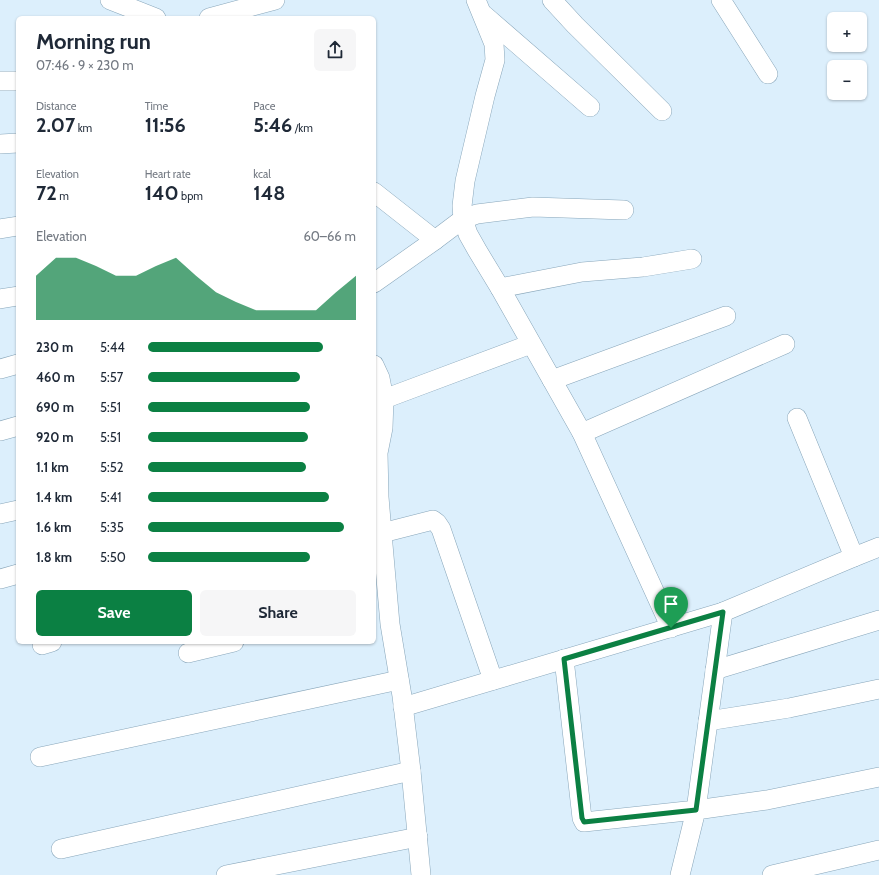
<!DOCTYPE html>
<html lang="en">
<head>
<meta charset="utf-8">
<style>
  :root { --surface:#fff; --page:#f6f6f7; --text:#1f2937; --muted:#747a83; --accent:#0b8043 }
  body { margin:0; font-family:Cabin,sans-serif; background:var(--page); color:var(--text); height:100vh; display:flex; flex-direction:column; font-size:15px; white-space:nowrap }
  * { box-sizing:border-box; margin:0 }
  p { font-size:13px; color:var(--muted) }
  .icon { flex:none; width:22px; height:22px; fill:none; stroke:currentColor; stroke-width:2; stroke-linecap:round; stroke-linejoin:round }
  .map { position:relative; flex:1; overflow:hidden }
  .sheet { position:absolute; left:16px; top:16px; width:360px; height:628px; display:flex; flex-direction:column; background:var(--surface); border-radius:6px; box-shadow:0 1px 3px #0004 }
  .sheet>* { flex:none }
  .controls { position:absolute; left:827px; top:12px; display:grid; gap:8px }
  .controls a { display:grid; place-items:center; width:40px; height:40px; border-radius:6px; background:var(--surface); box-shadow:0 1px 3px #0004; font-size:20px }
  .pin { position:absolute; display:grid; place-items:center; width:34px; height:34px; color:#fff; margin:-41px -17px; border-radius:50% 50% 50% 0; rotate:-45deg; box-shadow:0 0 4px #0007 }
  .pin .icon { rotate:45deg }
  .round { display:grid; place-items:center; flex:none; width:42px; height:42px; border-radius:6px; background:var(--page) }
  .headline { display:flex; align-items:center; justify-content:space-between; height:68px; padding:0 20px }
  h1 { font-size:22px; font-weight:700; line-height:30px }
  .metrics { display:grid; grid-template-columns:repeat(3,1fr); gap:6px; height:68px; padding:4px 20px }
  .metrics div { display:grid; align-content:center }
  .metrics b { font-size:20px; font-weight:700 }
  .metrics small { font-size:11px; font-weight:400 }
  .metrics p { font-size:11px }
  .chart { height:112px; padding:8px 20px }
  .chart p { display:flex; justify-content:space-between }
  .chart svg { width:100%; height:72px; margin-top:4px; fill:var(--accent); opacity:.7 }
  .button { display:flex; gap:8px; margin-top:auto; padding:8px 20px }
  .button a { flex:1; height:46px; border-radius:6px; background:var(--accent); color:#fff; font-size:16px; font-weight:700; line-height:46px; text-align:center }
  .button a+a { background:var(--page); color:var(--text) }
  ul { padding:0 20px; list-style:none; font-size:13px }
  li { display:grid; grid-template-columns:64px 48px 1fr; align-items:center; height:30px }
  li i { height:10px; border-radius:5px; background:var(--accent) }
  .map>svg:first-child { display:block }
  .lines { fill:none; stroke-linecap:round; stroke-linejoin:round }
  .street-casing { stroke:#88a6ba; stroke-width:20 }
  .street { stroke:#fff; stroke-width:19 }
  .route-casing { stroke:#fff; stroke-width:8 }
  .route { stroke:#0b8043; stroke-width:5 }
</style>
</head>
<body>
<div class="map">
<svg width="879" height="875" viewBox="0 0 879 875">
  <rect width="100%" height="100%" fill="#dceffc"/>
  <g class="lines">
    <g class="street-casing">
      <g id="street">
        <polyline points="110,0 156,18"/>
        <polyline points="476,0 494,44 495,60 485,96 465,181 462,206 463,219 468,234 477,250 500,288 582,433 671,628"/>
        <polyline points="552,0 575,25 662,111"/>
        <polyline points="721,0 768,74"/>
        <polyline points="484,15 590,107"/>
        <polyline points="209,18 275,0"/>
        <polyline points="0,81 18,81"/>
        <polyline points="0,144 18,143"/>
        <polyline points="374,192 435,240"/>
        <polyline points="0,229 18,226"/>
        <polyline points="374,283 435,240 463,219 477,214 533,207 624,210"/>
        <polyline points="500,288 582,272 643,267 692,259"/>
        <polyline points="0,299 18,296"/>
        <polyline points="374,365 380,378 384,399 383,428 378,453 379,497 382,533 390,624 402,696 411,771 421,875"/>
        <polyline points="0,369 18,364"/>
        <polyline points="552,380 726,316"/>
        <polyline points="384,399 531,344"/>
        <polyline points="797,418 854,557"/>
        <polyline points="0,431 18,426"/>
        <polyline points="582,433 785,344"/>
        <polyline points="0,514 18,510"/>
        <polyline points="382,533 433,520 437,523 441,529 493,680"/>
        <polyline points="0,579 18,574"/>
        <polyline points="42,645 52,642"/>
        <polyline points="188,653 234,642"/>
        <polyline points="564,659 582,818 584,822 696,810 723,612"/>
        <polyline points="715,670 879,620"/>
        <polyline points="403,707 723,612 854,557 879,547"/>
        <polyline points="708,721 789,708 879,689"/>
        <polyline points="40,757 399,680"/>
        <polyline points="61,849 411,771"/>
        <polyline points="226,875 418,837"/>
        <polyline points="680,875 682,867 696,810 767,800 879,777"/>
        <polyline points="772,875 879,850"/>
      </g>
    </g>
    <use href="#street" class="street"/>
  </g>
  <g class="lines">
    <g class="route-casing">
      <polygon id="route" points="723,612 696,810 584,822 582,818 564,659"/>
    </g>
    <use href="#route" class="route"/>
  </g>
</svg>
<div class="controls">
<a>+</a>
<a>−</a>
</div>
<div class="pin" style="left:671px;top:628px;background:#1e9e55"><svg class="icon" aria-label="arrive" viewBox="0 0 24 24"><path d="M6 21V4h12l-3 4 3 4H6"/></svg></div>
<section class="sheet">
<div class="headline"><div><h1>Morning run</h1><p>07:46 · 9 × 230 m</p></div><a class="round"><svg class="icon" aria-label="share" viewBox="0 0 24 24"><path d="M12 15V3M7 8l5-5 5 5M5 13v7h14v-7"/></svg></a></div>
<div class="metrics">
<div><p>Distance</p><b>2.07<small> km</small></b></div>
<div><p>Time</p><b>11:56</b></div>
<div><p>Pace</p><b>5:46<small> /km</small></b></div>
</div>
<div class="metrics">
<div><p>Elevation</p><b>72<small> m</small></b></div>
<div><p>Heart rate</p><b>140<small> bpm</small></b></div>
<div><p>kcal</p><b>148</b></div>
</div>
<div class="chart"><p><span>Elevation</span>60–66 m</p>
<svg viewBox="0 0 160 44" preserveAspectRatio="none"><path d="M0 44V17L10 6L20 6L30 11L40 17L50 17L60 11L70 6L80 17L90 27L100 33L110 38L120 38L130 38L140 38L150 27L160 17V44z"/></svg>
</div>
<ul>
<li><b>230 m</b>5:44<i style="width:84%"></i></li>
<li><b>460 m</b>5:57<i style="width:73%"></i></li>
<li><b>690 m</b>5:51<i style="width:78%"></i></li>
<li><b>920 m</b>5:51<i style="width:77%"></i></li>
<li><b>1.1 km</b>5:52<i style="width:76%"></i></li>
<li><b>1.4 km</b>5:41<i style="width:87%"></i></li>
<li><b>1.6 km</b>5:35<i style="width:94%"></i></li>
<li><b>1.8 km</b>5:50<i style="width:78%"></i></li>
</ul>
<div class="button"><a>Save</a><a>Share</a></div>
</section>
</div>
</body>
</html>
